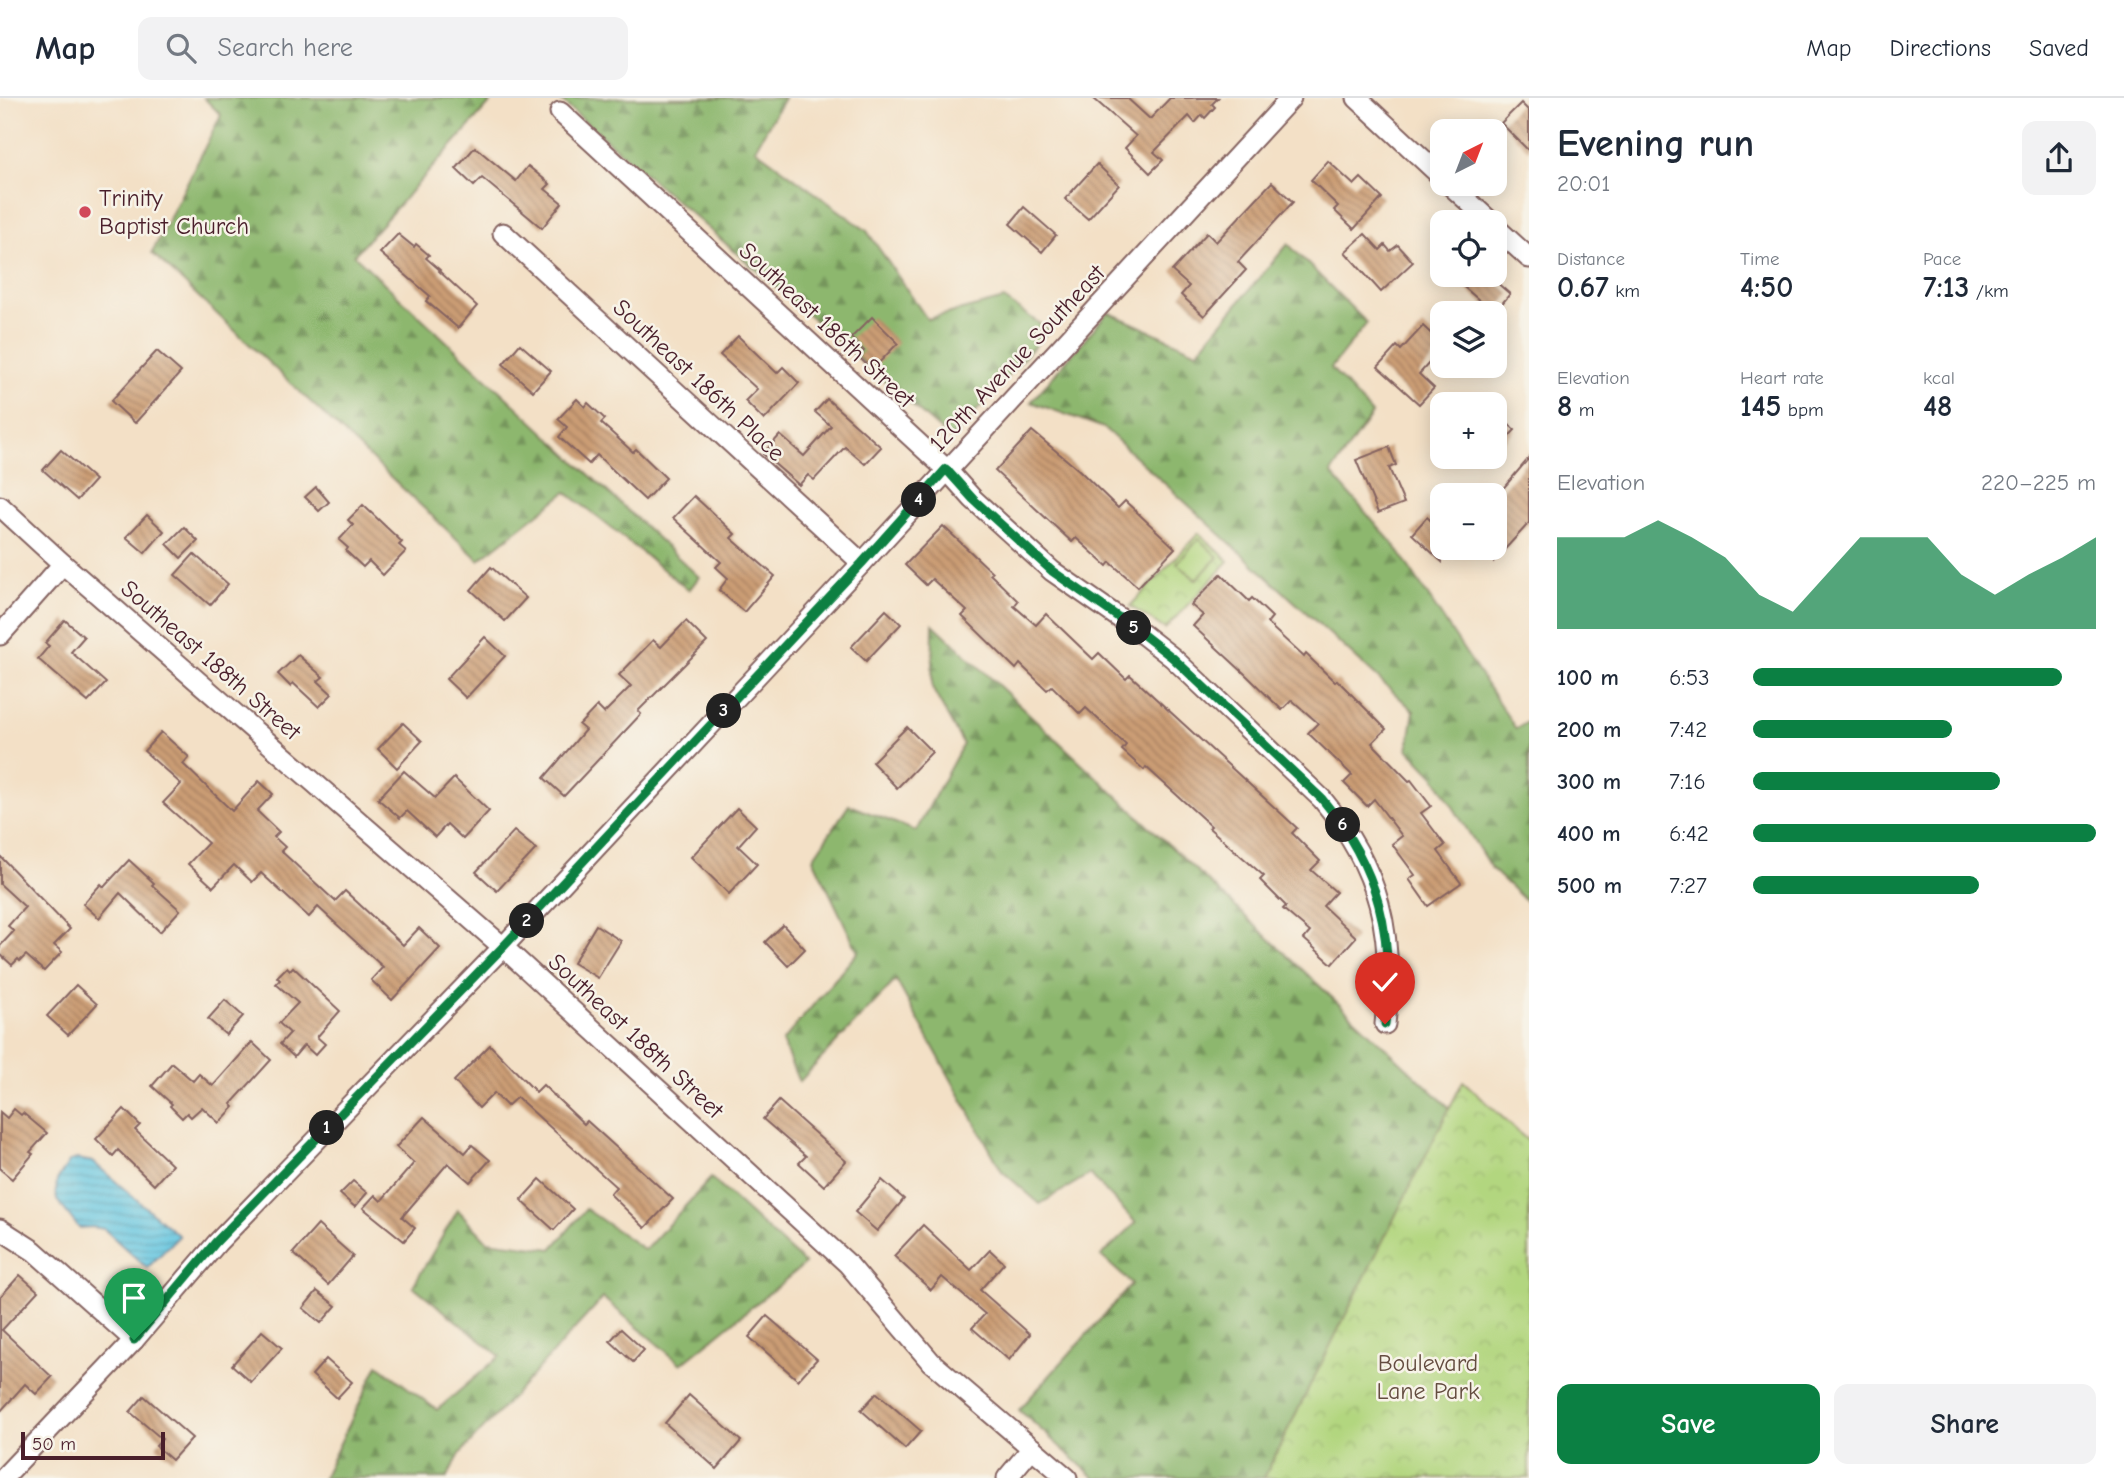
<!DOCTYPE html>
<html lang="en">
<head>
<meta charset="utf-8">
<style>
  :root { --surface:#fff; --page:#f2f2f3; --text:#1f2937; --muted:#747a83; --line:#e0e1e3; --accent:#0b8043 }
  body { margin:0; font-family:"Comic Neue",sans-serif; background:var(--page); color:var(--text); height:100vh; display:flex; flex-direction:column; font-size:26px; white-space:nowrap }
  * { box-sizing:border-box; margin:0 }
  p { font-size:23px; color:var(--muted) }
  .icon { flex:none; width:38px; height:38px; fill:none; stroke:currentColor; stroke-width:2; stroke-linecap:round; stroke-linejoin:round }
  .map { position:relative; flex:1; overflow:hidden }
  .sheet { display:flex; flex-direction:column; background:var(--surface); width:595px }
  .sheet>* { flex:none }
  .needle { width:46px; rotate:42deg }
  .fabs { position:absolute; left:1430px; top:21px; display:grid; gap:14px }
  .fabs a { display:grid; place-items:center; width:77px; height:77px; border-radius:14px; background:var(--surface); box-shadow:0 4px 18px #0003; font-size:35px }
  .scale { position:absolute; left:21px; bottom:18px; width:144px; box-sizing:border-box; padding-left:7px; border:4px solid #4a1f2b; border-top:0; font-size:19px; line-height:24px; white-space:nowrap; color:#4a1f2b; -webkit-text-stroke:5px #f7f3e8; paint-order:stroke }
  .pin { position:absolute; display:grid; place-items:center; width:60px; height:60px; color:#fff; margin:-72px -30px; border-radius:50% 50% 50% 0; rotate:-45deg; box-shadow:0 0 7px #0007 }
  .pin .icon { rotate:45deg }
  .km { position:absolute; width:35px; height:35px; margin:-18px; border-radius:50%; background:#222; color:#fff; font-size:19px; line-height:35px; text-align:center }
  .round { display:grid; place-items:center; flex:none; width:74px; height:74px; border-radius:14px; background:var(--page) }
  .summary { display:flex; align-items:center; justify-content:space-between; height:119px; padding:0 28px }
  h1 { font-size:38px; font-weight:800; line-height:52px }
  .figures { display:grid; grid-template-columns:repeat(3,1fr); gap:10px; height:119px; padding:7px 28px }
  .figures div { display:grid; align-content:center }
  .figures b { font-size:30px; font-weight:800 }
  .figures small { font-size:19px; font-weight:400 }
  .figures p { font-size:19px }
  .chart { height:196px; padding:14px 28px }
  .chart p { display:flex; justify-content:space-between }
  .chart svg { width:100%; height:126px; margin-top:7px; fill:var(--accent); opacity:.7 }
  .button { display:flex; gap:14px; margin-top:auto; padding:14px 28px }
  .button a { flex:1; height:80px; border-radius:14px; background:var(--accent); color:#fff; font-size:28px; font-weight:800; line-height:80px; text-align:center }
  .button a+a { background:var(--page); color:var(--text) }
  ul { padding:0 28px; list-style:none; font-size:23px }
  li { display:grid; grid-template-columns:112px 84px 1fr; align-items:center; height:52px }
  li i { height:18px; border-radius:9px; background:var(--accent) }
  header { display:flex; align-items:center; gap:42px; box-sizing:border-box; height:98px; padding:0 35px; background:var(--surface); border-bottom:2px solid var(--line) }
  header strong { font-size:33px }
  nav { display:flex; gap:38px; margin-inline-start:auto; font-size:24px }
  .search { width:490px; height:63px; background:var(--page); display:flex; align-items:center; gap:18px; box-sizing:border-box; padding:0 24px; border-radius:14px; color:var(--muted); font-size:26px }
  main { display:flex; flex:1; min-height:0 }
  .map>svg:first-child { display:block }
  .forest { fill:url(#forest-firs); stroke:#6c6b4c; stroke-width:2 }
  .park { fill:url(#park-crowns); stroke:#7e7a55; stroke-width:2 }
  .pitch { fill:#b2d67f; stroke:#7e7a55; stroke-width:2 }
  .water { fill:url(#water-rules); stroke:#567286; stroke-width:2 }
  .building { fill:url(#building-back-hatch) }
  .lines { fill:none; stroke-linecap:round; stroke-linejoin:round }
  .minor-casing { stroke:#856361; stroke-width:23 }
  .minor { stroke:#fff; stroke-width:19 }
  .route-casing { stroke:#fff; stroke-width:14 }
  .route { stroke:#0b8043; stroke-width:9 }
  .poi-dot { fill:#d1495b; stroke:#f7f3e8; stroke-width:2.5 }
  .labels { text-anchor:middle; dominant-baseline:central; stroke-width:5; stroke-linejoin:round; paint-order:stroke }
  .poi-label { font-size:24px; fill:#4a1f2b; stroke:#f7f3e8; text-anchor:start }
  .street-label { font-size:24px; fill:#4a1f2b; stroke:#f7f3e8 }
  .park-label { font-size:24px; fill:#644d40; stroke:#f7f3e8 }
</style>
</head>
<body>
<header>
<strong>Map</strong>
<div class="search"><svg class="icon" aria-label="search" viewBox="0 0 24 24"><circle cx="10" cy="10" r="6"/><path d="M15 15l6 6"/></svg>Search here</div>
<nav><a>Map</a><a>Directions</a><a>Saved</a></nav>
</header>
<main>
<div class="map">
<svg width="1529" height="1380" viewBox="0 0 1529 1380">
  <defs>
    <pattern id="forest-firs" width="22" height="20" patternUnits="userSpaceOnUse" patternTransform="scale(1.75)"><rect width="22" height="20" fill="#8db76e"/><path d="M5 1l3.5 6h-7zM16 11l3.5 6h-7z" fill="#75945b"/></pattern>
    <pattern id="park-crowns" width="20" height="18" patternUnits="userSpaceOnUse" patternTransform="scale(1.75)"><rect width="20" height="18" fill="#b2d67f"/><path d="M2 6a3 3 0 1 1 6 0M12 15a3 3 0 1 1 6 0" fill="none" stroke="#9bb76e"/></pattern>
    <pattern id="water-rules" width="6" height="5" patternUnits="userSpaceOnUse" patternTransform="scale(1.75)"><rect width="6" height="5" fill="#63c6e1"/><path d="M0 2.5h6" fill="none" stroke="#54a0b7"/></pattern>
    <pattern id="building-back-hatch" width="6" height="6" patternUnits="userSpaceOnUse" patternTransform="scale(1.75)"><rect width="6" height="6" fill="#cb9d75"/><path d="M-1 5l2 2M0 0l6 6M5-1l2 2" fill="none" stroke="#a77f60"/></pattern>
  </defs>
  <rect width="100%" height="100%" fill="#f7f3e8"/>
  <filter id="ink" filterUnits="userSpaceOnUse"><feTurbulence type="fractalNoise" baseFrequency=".0143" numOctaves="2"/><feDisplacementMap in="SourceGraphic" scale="14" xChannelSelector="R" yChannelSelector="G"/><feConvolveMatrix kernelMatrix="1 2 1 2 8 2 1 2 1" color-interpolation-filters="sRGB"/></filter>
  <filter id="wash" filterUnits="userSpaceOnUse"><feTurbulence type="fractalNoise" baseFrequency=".00686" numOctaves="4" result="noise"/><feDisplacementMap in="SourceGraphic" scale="28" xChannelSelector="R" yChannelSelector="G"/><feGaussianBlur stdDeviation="1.57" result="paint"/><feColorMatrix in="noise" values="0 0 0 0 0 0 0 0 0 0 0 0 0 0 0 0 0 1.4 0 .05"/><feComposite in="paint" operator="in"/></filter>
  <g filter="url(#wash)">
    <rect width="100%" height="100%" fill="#f3e0c6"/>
    <g class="forest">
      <polygon points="204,0 487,0 491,4 354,157 699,479 689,492 566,394 479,462 152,155 221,17"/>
      <polygon points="558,0 784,0 755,51 867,133 927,221 1004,201 1049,232 951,341"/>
      <polygon points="1288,146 1367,225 1331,270 1372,316 1331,375 1395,448 1516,631 1529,623 1529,806 1491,770 1434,678 1408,651 1414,613 1104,330 1031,304 1108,214 1197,254"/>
      <polygon points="933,526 1450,1010 1264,1380 1095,1380 1019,1312 1132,1186 1101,1158 1136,1125 1090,1076 1040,1106 1002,1073 896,882 799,984 782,944 858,854 813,760 849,707 916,733 963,646 932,590"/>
      <polygon points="711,1080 805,1166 681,1266 603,1200 460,1356 447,1380 323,1380 378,1267 437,1312 500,1258 413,1188 458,1112 487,1143 552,1151 586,1111 645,1152"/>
    </g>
    <g class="park">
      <polygon points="1199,435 1229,463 1165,531 1130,508"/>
      <polygon points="1463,983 1529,1044 1529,1380 1264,1380"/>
    </g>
    <polygon class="pitch" points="1199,441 1218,459 1196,482 1177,465"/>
    <polygon class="water" points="77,1061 93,1064 179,1138 147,1170 104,1131 92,1129 79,1130 57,1102 56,1095 57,1082 70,1063"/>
    <g id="blocks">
      <g class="building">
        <polygon points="1093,0 1127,0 1150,21 1170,0 1218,0 1212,6 1215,9 1205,20 1202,17 1195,25 1189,18 1154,54 1163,62 1150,75 1125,50 1136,38"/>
        <polygon points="1521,5 1529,13 1529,53 1501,25"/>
        <polygon points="475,49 516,83 528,68 550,86 545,91 562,105 542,130 482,80 474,88 456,71"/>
        <polygon points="1328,63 1354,87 1361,80 1382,100 1354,131 1334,112 1338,108 1311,82"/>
        <polygon points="1097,66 1119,87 1088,121 1065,101"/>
        <polygon points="1272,84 1293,104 1238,164 1246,172 1204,218 1181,197 1189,188 1172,173 1207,135 1216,144"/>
        <polygon points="1024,109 1056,137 1042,154 1010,126"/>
        <polygon points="398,136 414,149 416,146 429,157 426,160 440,172 439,173 477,208 458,230 426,203 430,198 380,155"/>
        <polygon points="1365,136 1380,152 1385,147 1390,153 1398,147 1413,164 1381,194 1345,154"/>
        <polygon points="1450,177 1488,177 1510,196 1494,215"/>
        <polygon points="872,219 898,245 872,272 858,258 864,253 851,240"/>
        <polygon points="1423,228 1442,246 1442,251 1419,276 1434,290 1419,306 1378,269 1397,248 1401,252"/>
        <polygon points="738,238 777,275 783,269 799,285 764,322 745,303 757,291 720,257"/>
        <polygon points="520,246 551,273 533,293 503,266"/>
        <polygon points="157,253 181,274 135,325 111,303"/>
        <polygon points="577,301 585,309 588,305 605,321 601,325 633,354 636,351 666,380 645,402 597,357 589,366 559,339 567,329 558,321"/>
        <polygon points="827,301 881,349 865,366 845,349 814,382 808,377 799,387 763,356 780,337 804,358 831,328 815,314"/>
        <polygon points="1494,313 1515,332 1494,354"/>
        <polygon points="1032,333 1080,373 1118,410 1125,403 1175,450 1138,489 1110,464 1107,468 1076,440 1072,444 995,373"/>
        <polygon points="1389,349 1396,367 1389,370 1404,405 1378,415 1356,362"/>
        <polygon points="61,352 95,382 77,402 43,372"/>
        <polygon points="1529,360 1529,425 1494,463 1494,401"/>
        <polygon points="316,389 329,404 319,413 305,399"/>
        <polygon points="694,398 735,436 731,440 775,478 744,514 719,492 728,480 716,469 721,464 673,420"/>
        <polygon points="363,407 402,444 399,447 406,453 383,477 369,463 363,469 346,453 348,450 339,442 353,427 348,422"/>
        <polygon points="147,417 164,433 145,455 126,439"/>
        <polygon points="1427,419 1442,433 1442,464 1412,436"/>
        <polygon points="943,428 992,474 990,476 1018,503 1014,508 1036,527 1046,516 1093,561 1099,555 1126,581 1130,577 1297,730 1292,735 1320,763 1311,772 1336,794 1323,808 1356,839 1332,866 1304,841 1310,834 1283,811 1286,808 1260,782 1264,778 1209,730 1211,728 1146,669 1144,672 1122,652 1126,647 1086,610 1080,616 1052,588 1047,592 1020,566 1016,571 962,518 967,513 932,481 926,487 905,467"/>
        <polygon points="184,429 198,443 181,460 167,446"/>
        <polygon points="194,456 228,486 210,507 175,477"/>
        <polygon points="491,469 526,500 505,523 471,492"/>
        <polygon points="1221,476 1249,503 1252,500 1272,519 1267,525 1304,559 1306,556 1335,584 1337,582 1386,631 1372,645 1409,683 1411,682 1431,708 1421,715 1445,747 1438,753 1461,785 1428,808 1409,781 1415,777 1392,746 1402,738 1374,701 1367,708 1344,685 1352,677 1308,635 1318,625 1292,602 1282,612 1245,576 1193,528 1203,517 1191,507"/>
        <polygon points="886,512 901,526 866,563 851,549"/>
        <polygon points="65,522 84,539 71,554 106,585 88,604 38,561 49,548 45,545"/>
        <polygon points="686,523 707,544 638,613 641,616 564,698 544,680 585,632 579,627 597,608 604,615 631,588 619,577 653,542 661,549"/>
        <polygon points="485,539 505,558 466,600 446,581"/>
        <polygon points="298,557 323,579 318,583 332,596 319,609 293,585 290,588 278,576"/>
        <polygon points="403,625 422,643 397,670 378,651"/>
        <polygon points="907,629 932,654 897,690 872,664"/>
        <polygon points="161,634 189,659 183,666 232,713 259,683 273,696 257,713 279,734 274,739 285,749 281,753 335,803 345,793 403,847 419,830 440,850 392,902 371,882 383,869 318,809 309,819 261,775 252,784 234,767 213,789 188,766 208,745 163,705 181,686 144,653"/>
        <polygon points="404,673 435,700 454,680 489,713 463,741 447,726 435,739 407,713 400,720 378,701"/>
        <polygon points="737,710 756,728 738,748 757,766 729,796 691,759"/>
        <polygon points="514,733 536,751 497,793 476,774"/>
        <polygon points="0,758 70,831 54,847 62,854 44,873 26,857 20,863 18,861 12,867 0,856 0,848 14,833 8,828 25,809 0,786"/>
        <polygon points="129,762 154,785 152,787 180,812 160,834 120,795 99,820 83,806 101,786 104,789"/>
        <polygon points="596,827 621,843 598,880 573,865"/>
        <polygon points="783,827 805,851 788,868 765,844"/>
        <polygon points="287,869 290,872 293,869 340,913 317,939 325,946 315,957 304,947 294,959 280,946 290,935 279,925 298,905 276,886 280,882 277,879"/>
        <polygon points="76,887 97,906 68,937 47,918"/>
        <polygon points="225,902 243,918 226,937 208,921"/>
        <polygon points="252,944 271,962 231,1006 234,1009 219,1025 202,1009 191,1019 187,1015 182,1020 170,1008 172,1006 152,988 172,965 193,983 199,976 213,988"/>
        <polygon points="490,947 536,994 543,987 584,1026 587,1023 673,1101 645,1130 610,1096 616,1089 517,999 507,1008 494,995 479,1010 454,983"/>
        <polygon points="779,1003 846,1063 824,1088 799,1065 806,1058 763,1021"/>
        <polygon points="14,1011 21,1017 23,1015 47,1035 30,1054 33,1056 12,1081 0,1071 0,1014 7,1020"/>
        <polygon points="124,1011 140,1027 135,1032 172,1067 154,1087 118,1052 113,1058 96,1041"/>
        <polygon points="424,1019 465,1055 472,1047 490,1062 470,1084 448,1065 402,1119 415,1130 404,1143 363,1110 375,1097 381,1103 414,1065 396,1049"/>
        <polygon points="540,1081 573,1111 554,1132 521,1102"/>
        <polygon points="882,1082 904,1101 877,1133 855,1114"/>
        <polygon points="353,1083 367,1095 355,1109 340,1096"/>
        <polygon points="318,1127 353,1158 328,1187 293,1155"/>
        <polygon points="923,1127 971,1172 990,1152 1004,1165 980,1192 1030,1236 1009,1262 972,1230 985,1216 942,1179 931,1192 894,1158"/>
        <polygon points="20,1177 38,1193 2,1232 52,1279 36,1296 25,1286 0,1314 0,1199"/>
        <polygon points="317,1193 336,1208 321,1225 303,1210"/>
        <polygon points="767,1218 817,1261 798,1282 749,1239"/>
        <polygon points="621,1231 644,1252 633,1264 610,1243"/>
        <polygon points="262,1233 282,1250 251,1284 232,1267"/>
        <polygon points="326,1261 352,1284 337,1300 312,1277"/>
        <polygon points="877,1295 921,1333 905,1351 861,1312"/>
        <polygon points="689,1297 741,1343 717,1371 665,1325"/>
        <polygon points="144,1298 192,1340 172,1362 156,1348 162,1341 130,1314"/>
      </g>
    </g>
  </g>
  <g filter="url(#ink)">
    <use href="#blocks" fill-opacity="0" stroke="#856361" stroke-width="2"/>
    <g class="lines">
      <g class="minor-casing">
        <g id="minor">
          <polyline points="1357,0 1442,79"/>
          <path d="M560,14L946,371L973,401L1052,473L1141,535L1173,560L1322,701C1380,771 1395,836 1385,926"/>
          <polyline points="1449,86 1491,124"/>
          <polyline points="1494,128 1529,160"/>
          <polyline points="503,135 862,465"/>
          <polyline points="0,408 63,466 503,849 848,1166 931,1264 1067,1380"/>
          <polyline points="0,537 63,466"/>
          <polyline points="0,1131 34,1153 134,1242"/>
          <polyline points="3,1380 134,1242 217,1145 503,849 862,465 1291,0"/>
          <polyline points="1007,1380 1032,1350"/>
        </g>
      </g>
      <use href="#minor" class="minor"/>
    </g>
  </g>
  <g class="lines" filter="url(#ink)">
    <g class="route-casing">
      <path id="route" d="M134,1242L216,1144L503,849L862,465L946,371L973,401L1052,473L1141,535L1173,560L1322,701C1379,770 1395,837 1385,926"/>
    </g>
    <use href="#route" class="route"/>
  </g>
  <circle class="poi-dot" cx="85" cy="114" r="7"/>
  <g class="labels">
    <g class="poi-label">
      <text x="99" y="100">Trinity<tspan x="99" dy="28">Baptist Church</tspan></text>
    </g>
    <g class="street-label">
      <text transform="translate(827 227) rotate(43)">Southeast 186th Street</text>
      <text transform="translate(1017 260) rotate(-47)">120th Avenue Southeast</text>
      <text transform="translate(699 282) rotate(43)">Southeast 186th Place</text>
      <text transform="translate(211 562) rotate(41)">Southeast 188th Street</text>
      <text transform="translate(636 938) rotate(43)">Southeast 188th Street</text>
    </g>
    <g class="park-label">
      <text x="1428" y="1265">Boulevard<tspan x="1428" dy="28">Lane Park</tspan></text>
    </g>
  </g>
</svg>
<div class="fabs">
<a><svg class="needle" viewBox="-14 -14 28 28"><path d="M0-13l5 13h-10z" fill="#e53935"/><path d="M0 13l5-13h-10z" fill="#747a83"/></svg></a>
<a><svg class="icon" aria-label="locate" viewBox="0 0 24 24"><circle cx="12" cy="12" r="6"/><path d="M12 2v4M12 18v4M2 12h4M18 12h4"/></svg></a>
<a><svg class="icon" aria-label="layers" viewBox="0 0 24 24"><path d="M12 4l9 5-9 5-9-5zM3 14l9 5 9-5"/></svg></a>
<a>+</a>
<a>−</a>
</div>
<div class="scale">50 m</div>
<div class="pin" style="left:134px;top:1242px;background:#1e9e55"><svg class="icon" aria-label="arrive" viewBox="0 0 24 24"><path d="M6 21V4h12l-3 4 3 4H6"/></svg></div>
<div class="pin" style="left:1385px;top:926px;background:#d93025"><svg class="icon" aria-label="check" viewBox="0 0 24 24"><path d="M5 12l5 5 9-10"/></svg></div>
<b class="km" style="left:327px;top:1030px">1</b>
<b class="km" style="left:527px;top:823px">2</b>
<b class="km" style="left:724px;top:613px">3</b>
<b class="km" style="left:919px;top:402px">4</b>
<b class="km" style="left:1134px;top:530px">5</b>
<b class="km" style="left:1343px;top:727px">6</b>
</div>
<section class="sheet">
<div class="summary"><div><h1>Evening run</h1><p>20:01</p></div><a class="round"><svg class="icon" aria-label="share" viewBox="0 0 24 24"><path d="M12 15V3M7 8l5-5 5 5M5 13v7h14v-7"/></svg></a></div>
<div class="figures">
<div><p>Distance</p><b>0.67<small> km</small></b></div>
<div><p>Time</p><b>4:50</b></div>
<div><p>Pace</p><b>7:13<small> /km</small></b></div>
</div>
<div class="figures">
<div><p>Elevation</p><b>8<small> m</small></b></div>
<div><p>Heart rate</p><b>145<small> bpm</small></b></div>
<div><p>kcal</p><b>48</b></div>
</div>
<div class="chart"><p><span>Elevation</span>220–225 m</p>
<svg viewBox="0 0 160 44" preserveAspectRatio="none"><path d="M0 44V12L10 12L20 12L30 6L40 12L50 19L60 32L70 38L80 25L90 12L100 12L110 12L120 25L130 32L140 25L150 19L160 12V44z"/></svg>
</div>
<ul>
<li><b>100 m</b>6:53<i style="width:90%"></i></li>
<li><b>200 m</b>7:42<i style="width:58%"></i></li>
<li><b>300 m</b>7:16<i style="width:72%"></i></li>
<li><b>400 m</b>6:42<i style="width:100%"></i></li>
<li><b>500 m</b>7:27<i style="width:66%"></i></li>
</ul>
<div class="button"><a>Save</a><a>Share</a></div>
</section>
</main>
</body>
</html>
